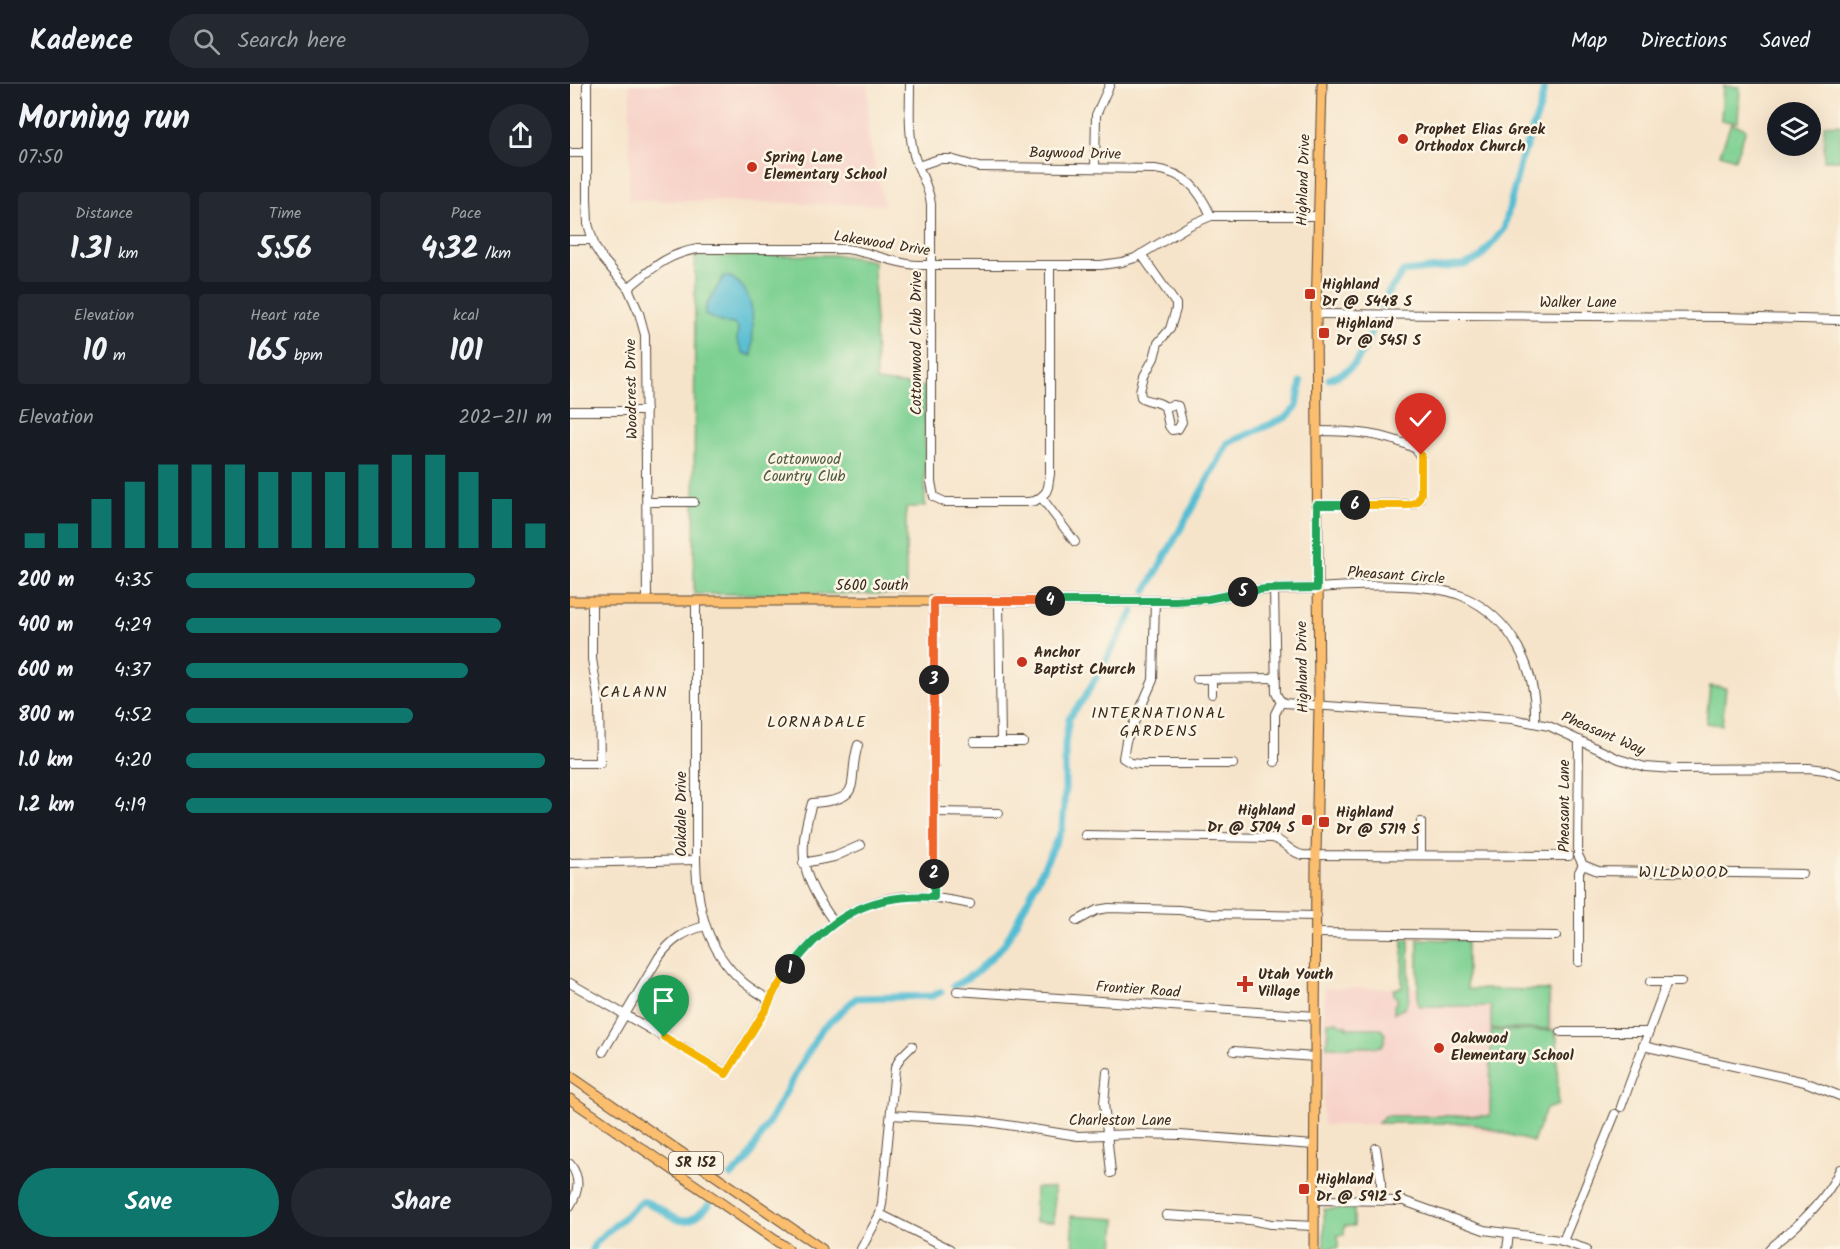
<!DOCTYPE html>
<html lang="en">
<head>
<meta charset="utf-8">
<style>
  :root { --surface:#171b24; --page:#242831; --text:#f1f3f6; --muted:#9ea1a6; --line:#363941; --accent:#0f766e }
  body { margin:0; font-family:Kalam,sans-serif; background:var(--page); color:var(--text); height:100vh; display:flex; flex-direction:column; font-size:22px; white-space:nowrap }
  * { box-sizing:border-box; margin:0 }
  p { font-size:20px; color:var(--muted) }
  .icon { flex:none; width:33px; height:33px; fill:none; stroke:currentColor; stroke-width:2; stroke-linecap:round; stroke-linejoin:round }
  .map { position:relative; flex:1; overflow:hidden }
  .sheet { display:flex; flex-direction:column; background:var(--surface); width:570px }
  .sheet>* { flex:none }
  .controls { position:absolute; left:1197px; top:18px; display:grid; gap:12px }
  .controls a { display:grid; place-items:center; width:54px; height:54px; border-radius:50%; background:var(--surface); box-shadow:0 6px 24px #0002; font-size:30px }
  .pin { position:absolute; display:grid; place-items:center; width:51px; height:51px; color:#fff; margin:-62px -26px; border-radius:50% 50% 50% 0; rotate:-45deg; box-shadow:0 0 6px #0007 }
  .pin .icon { rotate:45deg }
  .km { position:absolute; width:30px; height:30px; margin:-15px; border-radius:50%; background:#222; color:#fff; font-size:16px; line-height:30px; text-align:center }
  .round { display:grid; place-items:center; flex:none; width:63px; height:63px; border-radius:32px; background:var(--page) }
  .head { display:flex; align-items:center; justify-content:space-between; height:102px; padding:0 18px }
  h1 { font-size:33px; font-weight:600; line-height:45px }
  .metrics { display:grid; grid-template-columns:repeat(3,1fr); gap:9px; height:102px; padding:6px 18px }
  .metrics div { display:grid; align-content:center; border-radius:6px; background:var(--page); text-align:center }
  .metrics b { font-size:30px; font-weight:600 }
  .metrics small { font-size:16px; font-weight:400 }
  .metrics p { font-size:16px }
  .chart { height:168px; padding:12px 18px }
  .chart p { display:flex; justify-content:space-between }
  .chart svg { width:100%; height:108px; margin-top:6px; stroke:var(--accent); stroke-width:6 }
  .primary-button { display:flex; gap:12px; margin-top:auto; padding:12px 18px }
  .primary-button a { flex:1; height:69px; border-radius:36px; background:var(--accent); color:#fff; font-size:24px; font-weight:600; line-height:69px; text-align:center }
  .primary-button a+a { background:var(--page); color:var(--text) }
  ul { padding:0 18px; list-style:none; font-size:20px }
  li { display:grid; grid-template-columns:96px 72px 1fr; align-items:center; height:45px }
  li i { height:15px; border-radius:8px; background:var(--accent) }
  header { display:flex; align-items:center; gap:36px; box-sizing:border-box; height:84px; padding:0 30px; background:var(--surface); border-bottom:2px solid var(--line) }
  header strong { font-size:28px }
  nav { display:flex; gap:33px; margin-inline-start:auto; font-size:21px }
  .search { width:420px; height:54px; background:var(--page); display:flex; align-items:center; gap:15px; box-sizing:border-box; padding:0 21px; border-radius:33px; color:var(--muted); font-size:22px }
  main { display:flex; flex:1; min-height:0 }
  .map>svg:first-child { display:block }
  .built { fill:#f7d1c8 }
  .green { fill:#7dd092; stroke:#5c7d58; stroke-width:1.5 }
  .water { fill:#55bdd3; stroke:#487478; stroke-width:1.5 }
  .lines { fill:none; stroke-linecap:round; stroke-linejoin:round }
  .canal { stroke:#55bdd3; stroke-width:7 }
  .minor-casing { stroke:#574638; stroke-width:10 }
  .major-casing { stroke:#574638; stroke-width:11 }
  .minor { stroke:#fff; stroke-width:8 }
  .major { stroke:#fbbd6e; stroke-width:9 }
  .split-1-casing { stroke:#fff; stroke-width:12 }
  .split-2-casing { stroke:#fff; stroke-width:12 }
  .split-3-casing { stroke:#fff; stroke-width:12 }
  .split-4-casing { stroke:#fff; stroke-width:12 }
  .split-5-casing { stroke:#fff; stroke-width:12 }
  .split-6-casing { stroke:#fff; stroke-width:12 }
  .split-7-casing { stroke:#fff; stroke-width:12 }
  .split-1 { stroke:#f5b400; stroke-width:8 }
  .split-2 { stroke:#22a559; stroke-width:8 }
  .split-3 { stroke:#f0652b; stroke-width:8 }
  .split-4 { stroke:#f0652b; stroke-width:8 }
  .split-5 { stroke:#22a559; stroke-width:8 }
  .split-6 { stroke:#22a559; stroke-width:8 }
  .split-7 { stroke:#f5b400; stroke-width:8 }
  .poi-dot { fill:#c8321e; stroke:#fcf5e5; stroke-width:2 }
  .labels { text-anchor:middle; dominant-baseline:central; stroke-width:5; stroke-linejoin:round; paint-order:stroke }
  .shield { fill:#fcf5e5; stroke:#75675a; stroke-width:1.5 }
  .shield-label { font-size:14px; font-weight:bold; fill:#3b2a1e }
  .poi-label { font-size:15px; font-weight:bold; fill:#3b2a1e; stroke:#fcf5e5; text-anchor:start }
  .street-label { font-size:15px; fill:#3b2a1e; stroke:#fcf5e5 }
  .park-label { font-size:15px; fill:#4f5c41; stroke:#fcf5e5 }
  .neighbourhood-label { font-size:16px; letter-spacing:1.5px; fill:#3b2a1e; stroke:#fcf5e5 }
</style>
</head>
<body>
<header>
<strong>Kadence</strong>
<div class="search"><svg class="icon" aria-label="search" viewBox="0 0 24 24"><circle cx="10" cy="10" r="6"/><path d="M15 15l6 6"/></svg>Search here</div>
<nav><a>Map</a><a>Directions</a><a>Saved</a></nav>
</header>
<main>
<section class="sheet">
<div class="head"><div><h1>Morning run</h1><p>07:50</p></div><a class="round"><svg class="icon" aria-label="share" viewBox="0 0 24 24"><path d="M12 15V3M7 8l5-5 5 5M5 13v7h14v-7"/></svg></a></div>
<div class="metrics">
<div><p>Distance</p><b>1.31<small> km</small></b></div>
<div><p>Time</p><b>5:56</b></div>
<div><p>Pace</p><b>4:32<small> /km</small></b></div>
</div>
<div class="metrics">
<div><p>Elevation</p><b>10<small> m</small></b></div>
<div><p>Heart rate</p><b>165<small> bpm</small></b></div>
<div><p>kcal</p><b>101</b></div>
</div>
<div class="chart"><p><span>Elevation</span>202–211 m</p>
<svg viewBox="0 0 160 44" preserveAspectRatio="none"><path d="M5 44V38M15 44V34M25 44V24M35 44V17M45 44V10M55 44V10M65 44V10M75 44V13M85 44V13M95 44V13M105 44V10M115 44V6M125 44V6M135 44V13M145 44V24M155 44V34"/></svg>
</div>
<ul>
<li><b>200 m</b>4:35<i style="width:79%"></i></li>
<li><b>400 m</b>4:29<i style="width:86%"></i></li>
<li><b>600 m</b>4:37<i style="width:77%"></i></li>
<li><b>800 m</b>4:52<i style="width:62%"></i></li>
<li><b>1.0 km</b>4:20<i style="width:98%"></i></li>
<li><b>1.2 km</b>4:19<i style="width:100%"></i></li>
</ul>
<div class="primary-button"><a>Save</a><a>Share</a></div>
</section>
<div class="map">
<svg width="1270" height="1165" viewBox="0 0 1270 1165">
  <rect width="100%" height="100%" fill="#fcf5e5"/>
  <filter id="ink" filterUnits="userSpaceOnUse"><feTurbulence type="fractalNoise" baseFrequency=".0167" numOctaves="2"/><feDisplacementMap in="SourceGraphic" scale="12" xChannelSelector="R" yChannelSelector="G"/><feConvolveMatrix kernelMatrix="1 2 1 2 8 2 1 2 1" color-interpolation-filters="sRGB"/></filter>
  <filter id="wash" filterUnits="userSpaceOnUse"><feTurbulence type="fractalNoise" baseFrequency=".008" numOctaves="4" result="noise"/><feDisplacementMap in="SourceGraphic" scale="24" xChannelSelector="R" yChannelSelector="G"/><feGaussianBlur stdDeviation="1.35" result="paint"/><feColorMatrix in="noise" values="0 0 0 0 0 0 0 0 0 0 0 0 0 0 0 0 0 1.4 0 .05"/><feComposite in="paint" operator="in"/></filter>
  <g filter="url(#wash)">
    <rect width="100%" height="100%" fill="#f6e4ca"/>
    <g class="built">
      <polygon points="60,0 298,0 298,51 314,121 59,116"/>
      <polygon points="754,904 981,905 987,1022 976,1026 961,1057 880,1039 753,1041"/>
    </g>
    <g class="green">
      <polygon points="1153,2 1170,3 1168,38 1151,37"/>
      <polygon points="1161,39 1176,45 1165,75 1150,70"/>
      <polygon points="1270,40 1270,76 1254,76 1254,41"/>
      <polygon points="268,171 304,177 306,297 355,303 355,422 336,424 336,510 124,510 125,172"/>
      <polygon points="1140,602 1156,604 1152,641 1136,639"/>
      <polygon points="833,855 839,855 839,914 835,924 824,929 824,921 827,920 827,913 824,912 824,905 832,904"/>
      <polygon points="848,855 897,856 897,905 979,906 979,945 921,945 921,922 850,922 848,920"/>
      <polygon points="758,938 767,938 771,941 777,941 777,944 810,944 815,950 815,956 812,962 806,963 757,963"/>
      <polygon points="985,946 985,952 987,952 988,1021 976,1025 963,1058 901,1039 808,1039 814,1032 920,1032 921,947"/>
      <rect x="465" y="1104" width="19" height="34"/>
      <polygon points="754,1125 784,1125 784,1142 774,1142 774,1151 768,1151 768,1164 754,1164"/>
      <polygon points="501,1132 546,1135 544,1165 504,1165"/>
    </g>
    <path class="water" d="M154,192C161,192 164,195 170,200C188,219 182,248 182,272L173,269L167,256L168,244L164,240L153,239L135,231L136,222Z"/>
    <g class="lines">
      <g class="canal">
        <polyline points="812,223 818,209 833,188 894,181 910,174 934,145 951,76 970,24 975,0"/>
        <path d="M759,295C789,285 792,269 804,242"/>
        <polyline points="576,507 658,359 717,333 727,322 731,298"/>
        <polyline points="384,902 405,889 434,861 460,812 492,745 495,705 495,660 499,634 515,613 563,528"/>
        <polyline points="161,1092 176,1078 251,946 286,914 362,912 371,908"/>
        <path d="M22,1165L26,1158L72,1117C103,1125 107,1155 139,1121"/>
      </g>
    </g>
  </g>
  <g filter="url(#ink)">
    <g class="lines">
      <g class="minor-casing">
        <g id="minor">
          <polyline points="17,0 17,115 18,140 25,163 32,174 58,204 69,229 75,251 77,517"/>
          <path d="M340,0C340,24 338,48 344,71C349,88 359,102 361,120V398L364,413L375,418H458L465,417L471,413L476,408L478,403L480,390V182"/>
          <polyline points="0,69 17,69"/>
          <path d="M348,82L369,75H380L409,83L585,85C616,89 629,105 641,132"/>
          <polyline points="525,84 526,31 540,0"/>
          <polyline points="0,156 22,156"/>
          <path d="M571,170L606,220V225L600,245L588,259L584,274L574,292L570,307L571,313C578,319 589,316 595,323L603,321L608,322L612,338L608,345L602,346L599,342L595,323"/>
          <path d="M58,204C82,185 96,170 128,165H276C301,168 322,179 346,181H531L552,178L565,174L620,141L641,132H748"/>
          <polyline points="746,230 1153,233 1270,236"/>
          <polyline points="0,327 76,327"/>
          <path d="M747,347C781,347 815,349 846,365L851,374V410L849,416L843,420L747,421"/>
          <polyline points="471,413 505,458"/>
          <polyline points="77,418 124,418"/>
          <path d="M747,504C785,501 858,498 892,512C943,534 967,586 965,638"/>
          <polyline points="704,505 706,609 709,615 714,619 942,635 979,642 1049,675 1075,683 1104,685 1239,684 1255,686 1270,691"/>
          <path d="M126,517V776C127,823 136,865 173,898C181,905 191,910 200,917"/>
          <polyline points="364,517 364,813"/>
          <polyline points="429,517 431,658"/>
          <polyline points="585,517 583,596 556,657 553,674 561,679 570,680 663,680"/>
          <polyline points="627,595 706,594"/>
          <polyline points="642,610 642,595"/>
          <polyline points="1009,656 1008,771 1013,781 1028,787 1233,790"/>
          <polyline points="404,658 453,658"/>
          <polyline points="705,678 705,630 711,618"/>
          <polyline points="0,679 30,679 29,619 22,575 22,517"/>
          <polyline points="364,728 429,729"/>
          <path d="M515,751L702,754C715,757 720,769 733,771L999,772"/>
          <polyline points="851,771 851,738"/>
          <polyline points="0,779 126,776"/>
          <polyline points="233,779 264,773 291,761"/>
          <polyline points="507,837 527,826 539,824 609,826 640,830 747,832"/>
          <path d="M264,838C232,793 226,772 242,719C297,716 276,699 288,661"/>
          <polyline points="747,849 986,852"/>
          <polyline points="1009,878 1009,788 1013,781"/>
          <polyline points="1080,898 1111,898"/>
          <path d="M0,899L156,989C168,969 182,948 194,927C198,921 201,914 205,907C235,857 280,814 341,812C361,812 381,816 400,820"/>
          <polyline points="387,907 746,932"/>
          <polyline points="991,948 1079,948"/>
          <polyline points="1073,962 1235,998 1270,1012"/>
          <polyline points="664,967 745,973"/>
          <path d="M33,968L89,873C101,856 115,847 135,842"/>
          <polyline points="537,988 534,1019 541,1089"/>
          <polyline points="1051,1023 1097,898"/>
          <polyline points="321,1031 405,1036 508,1052 565,1050 610,1051 744,1061"/>
          <polyline points="806,1064 811,1096 811,1116"/>
          <path d="M0,1080C11,1094 9,1107 0,1122"/>
          <polyline points="744,1116 834,1117 914,1146 989,1156 1016,1165"/>
          <polyline points="310,1130 380,1165"/>
          <polyline points="596,1131 680,1136 701,1140 744,1142"/>
          <polyline points="993,1157 1045,1030"/>
          <polyline points="291,1165 310,1130 312,1120 325,984 330,974 342,962"/>
          <polyline points="937,1165 939,1150"/>
          <path d="M1199,1165C1207,1157 1216,1151 1224,1144C1243,1127 1260,1108 1270,1085"/>
        </g>
      </g>
      <g class="major-casing">
        <g id="major">
          <polyline points="0,517 606,517 638,515 687,506 747,504"/>
          <polyline points="0,992 252,1165"/>
          <polyline points="0,1015 218,1165"/>
          <polyline points="744,1165 746,771 749,621 746,230 752,0"/>
        </g>
      </g>
      <use href="#minor" class="minor"/>
      <use href="#major" class="major"/>
    </g>
  </g>
  <g class="lines" filter="url(#ink)">
    <g class="split-1-casing">
      <polyline id="split-1" points="94,953 156,990 196,925 205,906 220,885"/>
    </g>
    <g class="split-2-casing">
      <path id="split-2" d="M220,885C258,834 299,809 364,813V790"/>
    </g>
    <g class="split-3-casing">
      <polyline id="split-3" points="364,596 364,790"/>
    </g>
    <g class="split-4-casing">
      <polyline id="split-4" points="364,596 364,517 480,517"/>
    </g>
    <g class="split-5-casing">
      <polyline id="split-5" points="480,517 606,517 638,515 673,508"/>
    </g>
    <g class="split-6-casing">
      <polyline id="split-6" points="673,508 696,505 747,504 747,421 785,421"/>
    </g>
    <g class="split-7-casing">
      <polyline id="split-7" points="785,421 838,421 847,418 851,410 851,371"/>
    </g>
    <use href="#split-1" class="split-1"/>
    <use href="#split-2" class="split-2"/>
    <use href="#split-3" class="split-3"/>
    <use href="#split-4" class="split-4"/>
    <use href="#split-5" class="split-5"/>
    <use href="#split-6" class="split-6"/>
    <use href="#split-7" class="split-7"/>
  </g>
  <g class="poi-dot">
    <circle cx="833" cy="55" r="6"/>
    <circle cx="182" cy="83" r="6"/>
    <rect x="734" y="204" width="12" height="12" rx="3"/>
    <rect x="748" y="243" width="12" height="12" rx="3"/>
    <circle cx="452" cy="578" r="6"/>
    <rect x="731" y="730" width="12" height="12" rx="3"/>
    <rect x="748" y="732" width="12" height="12" rx="3"/>
    <path d="M672 891h6v6h6v6h-6v6h-6v-6h-6v-6h6z"/>
    <circle cx="869" cy="964" r="6"/>
    <rect x="728" y="1099" width="12" height="12" rx="3"/>
  </g>
  <g class="labels">
    <rect class="shield" x="99" y="1068" width="54" height="22" rx="4.5"/>
    <g class="shield-label">
      <text x="126" y="1079">SR 152</text>
    </g>
    <g class="poi-label">
      <text x="845" y="46">Prophet Elias Greek<tspan x="845" dy="17">Orthodox Church</tspan></text>
      <text x="194" y="74">Spring Lane<tspan x="194" dy="17">Elementary School</tspan></text>
      <text x="752" y="201">Highland<tspan x="752" dy="17">Dr @ 5448 S</tspan></text>
      <text x="766" y="240">Highland<tspan x="766" dy="17">Dr @ 5451 S</tspan></text>
      <text x="464" y="569">Anchor<tspan x="464" dy="17">Baptist Church</tspan></text>
      <text x="725" y="727" text-anchor="end">Highland<tspan x="725" dy="17">Dr @ 5704 S</tspan></text>
      <text x="766" y="729">Highland<tspan x="766" dy="17">Dr @ 5719 S</tspan></text>
      <text x="688" y="891">Utah Youth<tspan x="688" dy="17">Village</tspan></text>
      <text x="881" y="955">Oakwood<tspan x="881" dy="17">Elementary School</tspan></text>
      <text x="746" y="1096">Highland<tspan x="746" dy="17">Dr @ 5912 S</tspan></text>
    </g>
    <g class="street-label">
      <text transform="translate(505 70) rotate(1)">Baywood Drive</text>
      <text transform="translate(734 96) rotate(-88)">Highland Drive</text>
      <text transform="translate(312 160) rotate(9)">Lakewood Drive</text>
      <text x="1008" y="219">Walker Lane</text>
      <text transform="translate(347 259) rotate(-90)">Cottonwood Club Drive</text>
      <text transform="translate(62 305) rotate(-91)">Woodcrest Drive</text>
      <text transform="translate(826 492) rotate(4)">Pheasant Circle</text>
      <text x="302" y="502">5600 South</text>
      <text transform="translate(733 583) rotate(-91)">Highland Drive</text>
      <text transform="translate(1033 650) rotate(23)">Pheasant Way</text>
      <text transform="translate(995 722) rotate(-90)">Pheasant Lane</text>
      <text transform="translate(112 730) rotate(-90)">Oakdale Drive</text>
      <text transform="translate(568 906) rotate(4)">Frontier Road</text>
      <text x="550" y="1037">Charleston Lane</text>
    </g>
    <g class="park-label">
      <text x="234" y="376">Cottonwood<tspan x="234" dy="17">Country Club</tspan></text>
    </g>
    <g class="neighbourhood-label">
      <text x="64" y="608">CALANN</text>
      <text x="589" y="629">INTERNATIONAL<tspan x="589" dy="18">GARDENS</tspan></text>
      <text x="247" y="638">LORNADALE</text>
      <text x="1114" y="788">WILDWOOD</text>
    </g>
  </g>
</svg>
<div class="controls">
<a><svg class="icon" aria-label="layers" viewBox="0 0 24 24"><path d="M12 4l9 5-9 5-9-5zM3 14l9 5 9-5"/></svg></a>
</div>
<div class="pin" style="left:94px;top:953px;background:#1e9e55"><svg class="icon" aria-label="arrive" viewBox="0 0 24 24"><path d="M6 21V4h12l-3 4 3 4H6"/></svg></div>
<div class="pin" style="left:851px;top:371px;background:#d93025"><svg class="icon" aria-label="check" viewBox="0 0 24 24"><path d="M5 12l5 5 9-10"/></svg></div>
<b class="km" style="left:220px;top:885px">1</b>
<b class="km" style="left:364px;top:790px">2</b>
<b class="km" style="left:364px;top:596px">3</b>
<b class="km" style="left:480px;top:517px">4</b>
<b class="km" style="left:673px;top:508px">5</b>
<b class="km" style="left:785px;top:421px">6</b>
</div>
</main>
</body>
</html>
